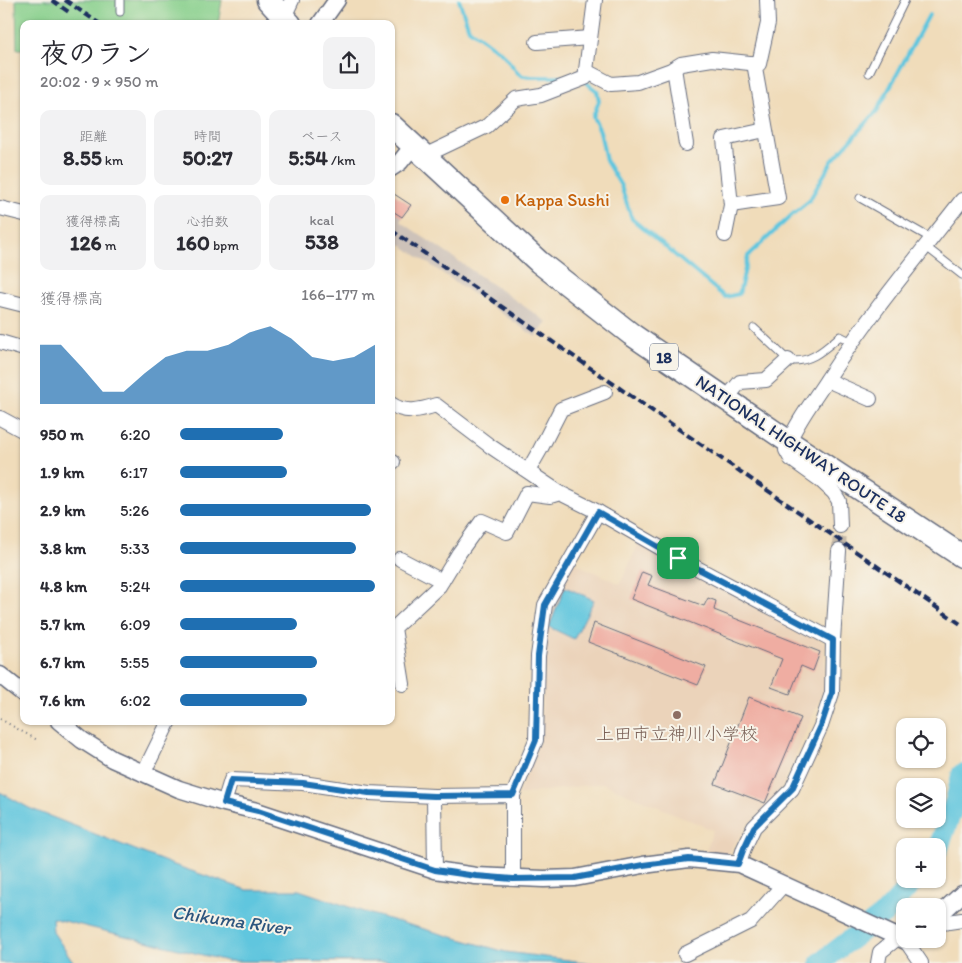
<!DOCTYPE html>
<html lang="ja">
<head>
<meta charset="utf-8">
<style>
  :root { --surface:#fff; --page:#f2f2f3; --text:#2b2b33; --muted:#7c7c81; --accent:#1f6fb2 }
  body { margin:0; font-family:Itim,"Klee One",sans-serif; background:var(--page); color:var(--text); height:100vh; display:flex; flex-direction:column; font-size:19px; white-space:nowrap }
  * { box-sizing:border-box; margin:0 }
  p { font-size:16px; color:var(--muted) }
  .icon { flex:none; width:28px; height:28px; fill:none; stroke:currentColor; stroke-width:2; stroke-linecap:round; stroke-linejoin:round }
  .map { position:relative; flex:1; overflow:hidden }
  .side { position:absolute; left:20px; top:20px; width:375px; height:705px; display:flex; flex-direction:column; background:var(--surface); border-radius:10px; box-shadow:0 1px 4px #0004 }
  .side>* { flex:none }
  .tools { position:absolute; left:896px; top:718px; display:grid; gap:10px }
  .tools a { display:grid; place-items:center; width:50px; height:50px; border-radius:10px; background:var(--surface); box-shadow:0 1px 4px #0004; font-size:25px }
  .pin { position:absolute; display:grid; place-items:center; width:42px; height:42px; color:#fff; margin:-21px; border-radius:10px; box-shadow:0 2px 8px #0006 }
  .round { display:grid; place-items:center; flex:none; width:52px; height:52px; border-radius:10px; background:var(--page) }
  .headline { display:flex; align-items:center; justify-content:space-between; height:85px; padding:0 20px }
  h1 { font-size:28px; font-weight:700; line-height:38px }
  .stats { display:grid; grid-template-columns:repeat(3,1fr); gap:8px; height:85px; padding:5px 20px }
  .stats div { display:grid; align-content:center; border-radius:10px; background:var(--page); text-align:center }
  .stats b { font-size:21px; font-weight:700 }
  .stats small { font-size:14px; font-weight:400 }
  .stats p { font-size:14px }
  .chart { height:140px; padding:10px 20px }
  .chart p { display:flex; justify-content:space-between }
  .chart svg { width:100%; height:90px; margin-top:5px; fill:var(--accent); opacity:.7 }
  ul { padding:0 20px; list-style:none; font-size:16px }
  li { display:grid; grid-template-columns:80px 60px 1fr; align-items:center; height:38px }
  li i { height:12px; border-radius:6px; background:var(--accent) }
  .map>svg:first-child { display:block }
  .built { fill:#ebd3ba }
  .industrial { fill:#cdc2b9 }
  .green { fill:#86cf8b; stroke:#507f74 }
  .water { fill:#60c6de; stroke:#3e7a9e }
  .lines { fill:none; stroke-linecap:round; stroke-linejoin:round }
  .stream { stroke:#60c6de; stroke-width:4 }
  .river { stroke:#60c6de; stroke-width:21 }
  .building { fill:#efada2 }
  .minor-tunnel { stroke:#c5b9a8; stroke-width:14; stroke-dasharray:14 7; stroke-linecap:butt }
  .service-casing { stroke:#666c7e; stroke-width:9 }
  .minor-casing { stroke:#666c7e; stroke-width:16 }
  .tertiary-casing { stroke:#666c7e; stroke-width:19 }
  .trunk-casing { stroke:#666c7e; stroke-width:25 }
  .path { stroke:#666c7e; stroke-width:2; stroke-dasharray:1 4; stroke-linecap:butt }
  .service { stroke:#fff; stroke-width:7 }
  .minor { stroke:#fff; stroke-width:14 }
  .tertiary { stroke:#fff; stroke-width:16 }
  .trunk { stroke:#fff; stroke-width:22 }
  .rail { stroke:#1b2f5e; stroke-width:4; stroke-dasharray:8 4; stroke-linecap:butt }
  .route-casing { stroke:#fff; stroke-width:10 }
  .route { stroke:#1f6fb2; stroke-width:6 }
  .food-dot { fill:#e8710a; stroke:#f7f3e8; stroke-width:2 }
  .education-dot { fill:#8d6e63; stroke:#f7f3e8; stroke-width:2 }
  .labels { text-anchor:middle; dominant-baseline:central; stroke-width:4; stroke-linejoin:round; paint-order:stroke }
  .shield { fill:#f7f3e8; stroke:#5d6a87; stroke-width:1 }
  .shield-label { font-size:16px; font-weight:bold; fill:#1b2f5e }
  .food-label { font-size:18px; fill:#c56008; stroke:#f7f3e8; text-anchor:start }
  .street-label { font-size:18px; fill:#1b2f5e; stroke:#f7f3e8 }
  .education-label { font-size:18px; fill:#785e54; stroke:#f7f3e8 }
  .water-label { font-size:19px; font-style:italic; fill:#2c557e; stroke:#f7f3e8 }
</style>
</head>
<body>
<div class="map">
<svg width="962" height="963" viewBox="0 0 962 963">
  <rect width="100%" height="100%" fill="#f7f3e8"/>
  <filter id="ink" filterUnits="userSpaceOnUse"><feTurbulence type="fractalNoise" baseFrequency=".02" numOctaves="2"/><feDisplacementMap in="SourceGraphic" scale="10" xChannelSelector="R" yChannelSelector="G"/><feConvolveMatrix kernelMatrix="1 2 1 2 8 2 1 2 1" color-interpolation-filters="sRGB"/></filter>
  <filter id="wash" filterUnits="userSpaceOnUse"><feTurbulence type="fractalNoise" baseFrequency=".0096" numOctaves="4" result="noise"/><feDisplacementMap in="SourceGraphic" scale="20" xChannelSelector="R" yChannelSelector="G"/><feGaussianBlur stdDeviation="1.12" result="paint"/><feColorMatrix in="noise" values="0 0 0 0 0 0 0 0 0 0 0 0 0 0 0 0 0 1.4 0 .05"/><feComposite in="paint" operator="in"/></filter>
  <g filter="url(#wash)">
    <rect width="100%" height="100%" fill="#f0dcba"/>
    <polygon class="built" points="640,541 825,643 824,690 778,796 770,805 748,824 727,855 705,854 713,830 602,783 518,795 540,740 548,608 573,562 620,584"/>
    <polygon class="industrial" points="391,192 411,205 400,221 547,322 536,337 391,238"/>
    <polygon class="green" points="16,0 222,0 218,24 24,24 24,49 17,49"/>
    <g class="water">
      <polygon points="565,587 594,600 574,639 549,627"/>
      <polygon points="0,792 29,808 171,864 247,890 299,890 367,913 506,952 592,963 227,961 52,918 53,932 74,963 0,963"/>
    </g>
    <g class="lines">
      <g class="stream">
        <polyline points="459,0 469,29 503,54 518,73 523,76 532,77 573,77"/>
        <polyline points="584,81 597,91 599,101 593,117 600,131 606,161 621,186 632,219 725,297 739,294 748,256 794,213 809,201 832,161 877,111 929,15"/>
      </g>
      <g class="river">
        <polyline points="938,849 956,799 962,774"/>
        <polyline points="820,963 885,913 916,879"/>
      </g>
    </g>
    <g id="blocks">
      <g class="building">
        <polygon points="391,192 411,205 402,217 391,210"/>
        <polygon points="642,572 652,576 648,585 704,606 708,598 716,601 714,610 820,652 813,671 801,666 790,694 771,687 782,659 631,599"/>
        <polygon points="594,623 706,667 698,685 588,642"/>
        <polygon points="749,697 801,718 765,803 715,784"/>
      </g>
    </g>
  </g>
  <g filter="url(#ink)">
    <use href="#blocks" fill-opacity="0" stroke="#666c7e" stroke-width="1"/>
    <g class="lines">
      <polyline class="minor-tunnel" points="839,551 840,526"/>
      <g class="service-casing">
        <g id="service">
          <polyline points="120,12 120,0"/>
          <polyline points="869,73 905,0"/>
          <polyline points="860,198 932,239"/>
          <polyline points="925,246 962,275"/>
          <path d="M754,328L788,360C809,365 826,348 840,336L852,342"/>
        </g>
      </g>
      <g class="minor-casing">
        <g id="minor">
          <polyline points="284,17 292,0"/>
          <polyline points="537,42 590,38"/>
          <polyline points="674,68 686,144"/>
          <polyline points="586,71 611,84 638,82 671,70 681,64 712,59 759,64 768,23 767,0"/>
          <polyline points="424,156 487,126 516,99 541,95 585,78 595,0"/>
          <polyline points="731,205 778,198 754,63"/>
          <polyline points="0,208 24,214"/>
          <polyline points="725,235 731,205 724,139 765,130"/>
          <polyline points="0,299 24,305"/>
          <polyline points="0,342 24,349"/>
          <polyline points="827,380 870,399"/>
          <polyline points="726,399 740,382 766,380 788,360"/>
          <path d="M391,404C405,414 421,410 436,405L490,446L560,493L598,512L678,558L833,640"/>
          <polyline points="0,418 24,431"/>
          <polyline points="391,461 393,462"/>
          <polyline points="528,471 540,450 561,409 605,392"/>
          <path d="M840,526L839,501L834,493L819,479L791,459L786,450L787,446C797,421 814,400 828,378C869,315 916,259 962,200"/>
          <polyline points="400,559 442,581"/>
          <polyline points="403,684 394,628 439,586 459,553 482,521 507,532 527,493 550,496 560,493"/>
          <polyline points="143,774 169,721"/>
          <polyline points="513,795 536,740 538,656 545,605 598,512"/>
          <polyline points="434,796 513,795 513,879"/>
          <polyline points="224,803 231,780 303,783 369,793 434,796 435,870"/>
          <polyline points="739,864 744,848 754,827 792,789 821,726 832,693 833,640 839,551"/>
          <polyline points="938,919 942,923 962,920"/>
          <polyline points="906,941 921,963"/>
          <polyline points="685,954 751,921 784,884"/>
          <polyline points="878,963 880,952 899,937"/>
        </g>
      </g>
      <g class="tertiary-casing">
        <g id="tertiary">
          <polyline points="320,24 337,0"/>
          <polyline points="391,168 400,162 413,146"/>
          <polyline points="0,675 24,694"/>
          <polyline points="59,721 82,740 112,759 179,789 224,803 257,811 435,870 476,876 544,879 575,878 643,865 689,859 739,864 906,941 908,939"/>
          <polyline points="938,916 962,894"/>
        </g>
      </g>
      <g class="trunk-casing">
        <g id="trunk">
          <polyline points="268,0 290,24"/>
          <polyline points="391,125 539,262 631,334 789,442 962,556"/>
        </g>
      </g>
      <polyline class="path" points="0,719 39,741"/>
      <use href="#service" class="service"/>
      <use href="#minor" class="minor"/>
      <use href="#tertiary" class="tertiary"/>
      <use href="#trunk" class="trunk"/>
      <g class="rail">
        <polyline points="52,0 70,13"/>
        <polyline points="65,0 100,24"/>
        <polyline points="391,230 962,625"/>
      </g>
    </g>
  </g>
  <g class="lines" filter="url(#ink)">
    <g class="route-casing">
      <polygon id="route" points="598,512 678,558 833,640 832,693 821,726 792,789 754,827 744,848 738,864 689,859 643,865 575,878 513,879 476,876 435,870 258,811 224,803 231,780 303,783 369,793 434,796 513,795 536,740 538,656 545,605"/>
    </g>
    <use href="#route" class="route"/>
  </g>
  <circle class="food-dot" cx="505" cy="200" r="5"/>
  <circle class="education-dot" cx="677" cy="715" r="5"/>
  <g class="labels">
    <rect class="shield" x="650" y="343.5" width="28" height="27" rx="4"/>
    <g class="shield-label">
      <text x="664" y="357">18</text>
    </g>
    <g class="food-label">
      <text x="515" y="200">Kappa Sushi</text>
    </g>
    <g class="street-label">
      <text transform="translate(801 449) rotate(34)">NATIONAL HIGHWAY ROUTE 18</text>
    </g>
    <g class="education-label">
      <text x="677" y="734">上田市立神川小学校</text>
    </g>
    <g class="water-label">
      <text transform="translate(231 920) rotate(8)">Chikuma River</text>
    </g>
  </g>
</svg>
<div class="tools">
<a><svg class="icon" aria-label="locate" viewBox="0 0 24 24"><circle cx="12" cy="12" r="6"/><path d="M12 2v4M12 18v4M2 12h4M18 12h4"/></svg></a>
<a><svg class="icon" aria-label="layers" viewBox="0 0 24 24"><path d="M12 4l9 5-9 5-9-5zM3 14l9 5 9-5"/></svg></a>
<a>+</a>
<a>−</a>
</div>
<div class="pin" style="left:678px;top:558px;background:#1e9e55"><svg class="icon" aria-label="arrive" viewBox="0 0 24 24"><path d="M6 21V4h12l-3 4 3 4H6"/></svg></div>
<section class="side">
<div class="headline"><div><h1>夜のラン</h1><p>20:02 · 9 × 950 m</p></div><a class="round"><svg class="icon" aria-label="share" viewBox="0 0 24 24"><path d="M12 15V3M7 8l5-5 5 5M5 13v7h14v-7"/></svg></a></div>
<div class="stats">
<div><p>距離</p><b>8.55<small> km</small></b></div>
<div><p>時間</p><b>50:27</b></div>
<div><p>ペース</p><b>5:54<small> /km</small></b></div>
</div>
<div class="stats">
<div><p>獲得標高</p><b>126<small> m</small></b></div>
<div><p>心拍数</p><b>160<small> bpm</small></b></div>
<div><p>kcal</p><b>538</b></div>
</div>
<div class="chart"><p><span>獲得標高</span>166–177 m</p>
<svg viewBox="0 0 160 44" preserveAspectRatio="none"><path d="M0 44V15L10 15L20 26L30 38L40 38L50 29L60 21L70 18L80 18L90 15L100 9L110 6L120 12L130 21L140 23L150 21L160 15V44z"/></svg>
</div>
<ul>
<li><b>950 m</b>6:20<i style="width:53%"></i></li>
<li><b>1.9 km</b>6:17<i style="width:55%"></i></li>
<li><b>2.9 km</b>5:26<i style="width:98%"></i></li>
<li><b>3.8 km</b>5:33<i style="width:90%"></i></li>
<li><b>4.8 km</b>5:24<i style="width:100%"></i></li>
<li><b>5.7 km</b>6:09<i style="width:60%"></i></li>
<li><b>6.7 km</b>5:55<i style="width:70%"></i></li>
<li><b>7.6 km</b>6:02<i style="width:65%"></i></li>
</ul>
</section>
</div>
</body>
</html>
